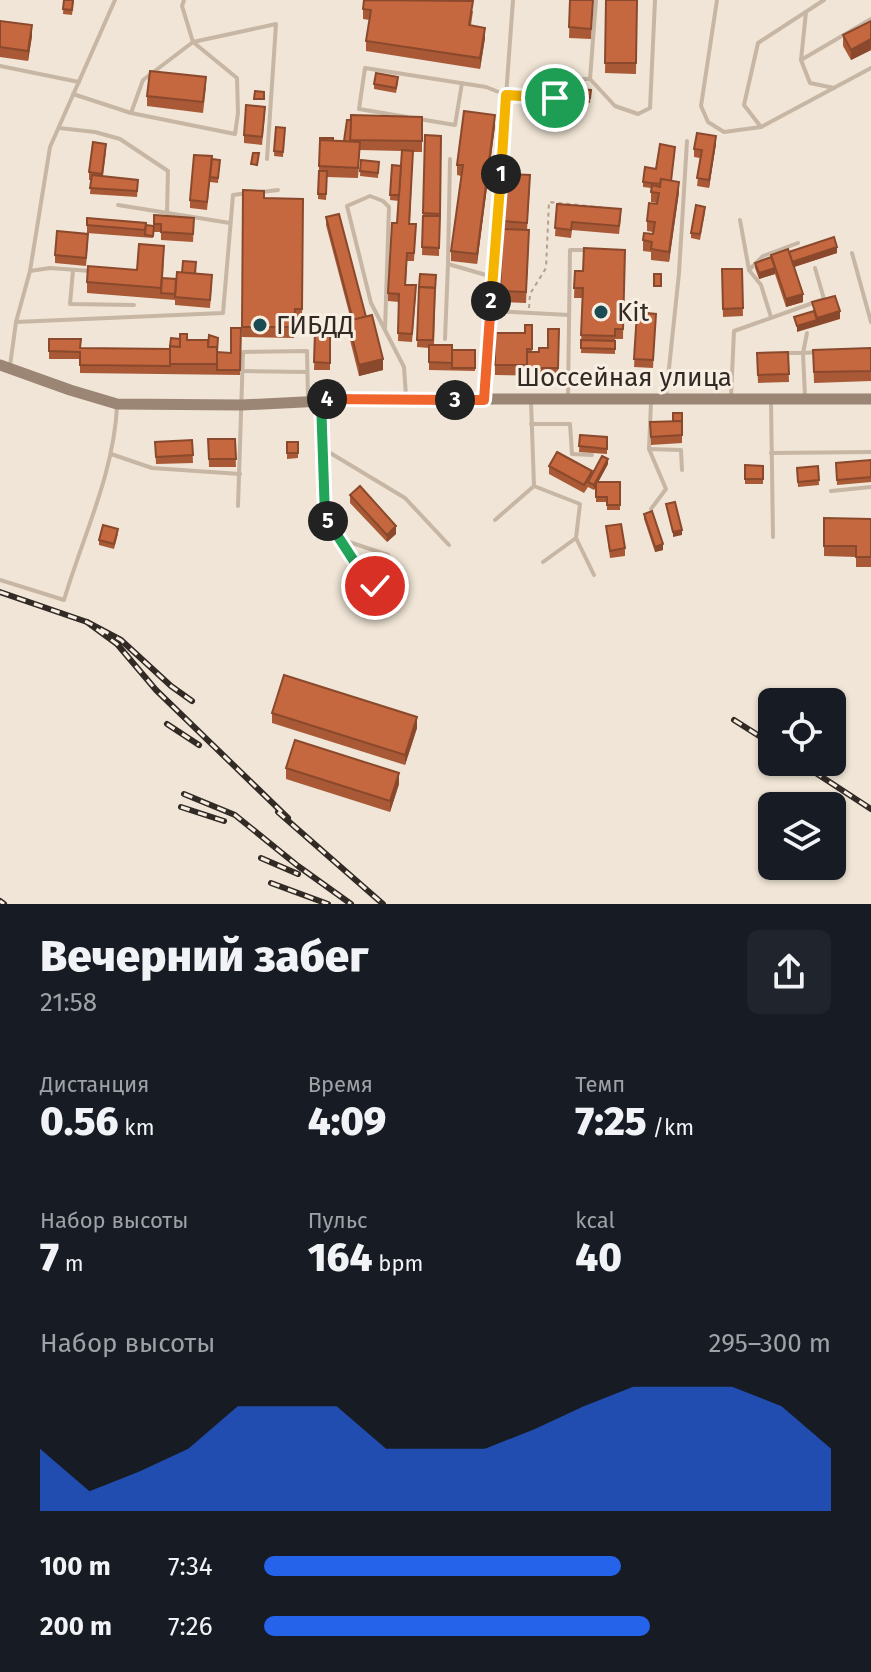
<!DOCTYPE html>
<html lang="ru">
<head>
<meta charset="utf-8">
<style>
  :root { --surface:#171b24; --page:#20242c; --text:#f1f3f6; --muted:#9ea1a6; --accent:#2563eb }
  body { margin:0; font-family:"Fira Sans",sans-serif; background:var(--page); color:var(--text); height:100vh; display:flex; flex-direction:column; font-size:30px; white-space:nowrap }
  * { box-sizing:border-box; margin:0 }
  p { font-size:26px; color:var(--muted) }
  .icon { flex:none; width:44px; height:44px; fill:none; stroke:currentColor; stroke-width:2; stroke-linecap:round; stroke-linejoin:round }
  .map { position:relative; height:904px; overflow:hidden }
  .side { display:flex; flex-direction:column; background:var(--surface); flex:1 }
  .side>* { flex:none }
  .controls { position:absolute; left:758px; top:688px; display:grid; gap:16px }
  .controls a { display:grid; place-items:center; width:88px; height:88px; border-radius:12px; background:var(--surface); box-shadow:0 2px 6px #0004; font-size:40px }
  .pin { position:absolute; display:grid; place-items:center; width:68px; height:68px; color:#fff; margin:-34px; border:4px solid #fff; border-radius:50%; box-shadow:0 2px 8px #0007 }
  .km { position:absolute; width:40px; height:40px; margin:-20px; border-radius:50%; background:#222; color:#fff; font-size:22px; line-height:40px; text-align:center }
  .round { display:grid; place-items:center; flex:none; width:84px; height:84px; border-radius:12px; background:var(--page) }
  .summary { display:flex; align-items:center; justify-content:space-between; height:136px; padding:0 40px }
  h1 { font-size:44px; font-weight:800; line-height:60px }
  .metrics { display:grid; grid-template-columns:repeat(3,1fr); gap:12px; height:136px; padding:8px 40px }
  .metrics div { display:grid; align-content:center }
  .metrics b { font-size:40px; font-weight:800 }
  .metrics small { font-size:22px; font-weight:400 }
  .metrics p { font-size:22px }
  .chart { height:224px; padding:16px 40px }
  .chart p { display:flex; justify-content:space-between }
  .chart svg { width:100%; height:144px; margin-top:8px; fill:var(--accent); opacity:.7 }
  ul { padding:0 40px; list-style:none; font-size:26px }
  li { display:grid; grid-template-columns:128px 96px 1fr; align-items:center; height:60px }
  li i { height:20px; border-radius:10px; background:var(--accent) }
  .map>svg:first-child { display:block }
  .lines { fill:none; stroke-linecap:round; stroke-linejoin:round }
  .path { stroke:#b3a08d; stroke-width:2; stroke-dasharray:4 4; stroke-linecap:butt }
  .lane { stroke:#c7b6a3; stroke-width:4 }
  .secondary { stroke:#9b8574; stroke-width:11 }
  .rail-casing { stroke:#322a25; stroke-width:6 }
  .rail { stroke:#f8efe2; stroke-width:3; stroke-dasharray:9; stroke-linecap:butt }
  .wall { fill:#a95936 }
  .shaded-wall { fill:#8a492c }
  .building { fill:#c5683f; stroke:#8a492c; stroke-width:2 }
  .split-1-casing { stroke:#fff; stroke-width:16 }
  .split-2-casing { stroke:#fff; stroke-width:16 }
  .split-3-casing { stroke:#fff; stroke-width:16 }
  .split-4-casing { stroke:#fff; stroke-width:16 }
  .split-5-casing { stroke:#fff; stroke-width:16 }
  .split-6-casing { stroke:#fff; stroke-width:16 }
  .split-1 { stroke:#f5b400; stroke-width:10 }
  .split-2 { stroke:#f5b400; stroke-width:10 }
  .split-3 { stroke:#f0652b; stroke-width:10 }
  .split-4 { stroke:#f0652b; stroke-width:10 }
  .split-5 { stroke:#22a559; stroke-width:10 }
  .split-6 { stroke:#22a559; stroke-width:10 }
  .poi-dot { fill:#1b4b53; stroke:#f8efe2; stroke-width:3 }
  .labels { text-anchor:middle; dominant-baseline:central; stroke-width:6; stroke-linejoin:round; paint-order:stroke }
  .poi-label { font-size:26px; fill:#322a25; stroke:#f8efe2; text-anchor:start }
  .street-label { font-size:26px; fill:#322a25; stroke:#f8efe2 }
</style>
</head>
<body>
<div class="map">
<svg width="871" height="904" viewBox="0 0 871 904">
  <rect width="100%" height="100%" fill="#f0e5d6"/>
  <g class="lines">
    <polyline class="path" points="529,308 530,294 546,268 549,202 607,208"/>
    <g class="lane">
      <polyline points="717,0 701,106 708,122 724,132 761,127 871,68"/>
      <polyline points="806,12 801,60 810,83 834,88"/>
      <polyline points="801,60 871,19"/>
      <polyline points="0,66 79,82"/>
      <polyline points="590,79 615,106 638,114 650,108 655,0"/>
      <polyline points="73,94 131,113 235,134 238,113 237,78 193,42 182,6 184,0"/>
      <polyline points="131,113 143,80 193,42 276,24 267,159"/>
      <polyline points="407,117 359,109 365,68 486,87 506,95 555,98 573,79 590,79 596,0"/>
      <polyline points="419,119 455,125 462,83"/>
      <polyline points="761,127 744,105 758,43 824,0"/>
      <polyline points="59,128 95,132 120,139 168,171 167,213"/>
      <polyline points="450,159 448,264 493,277"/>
      <polyline points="261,192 278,190"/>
      <polyline points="118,205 230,223"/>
      <polyline points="740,220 749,270 761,285 771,317"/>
      <polyline points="852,253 871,322"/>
      <polyline points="73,270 70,304 134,305"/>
      <polyline points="749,270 763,256 798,243"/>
      <polyline points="30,271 50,268 91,271"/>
      <polyline points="491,311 569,315"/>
      <polyline points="16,322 223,313 233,195 248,193"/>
      <polyline points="385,330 389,207 383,201 370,196 347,206 371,303 404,367 406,396"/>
      <polyline points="445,339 448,264"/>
      <polyline points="787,353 803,353 807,333"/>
      <polyline points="10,366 16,322 30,271 50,147 115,0"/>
      <polyline points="243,371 307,372"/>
      <polyline points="568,397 570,250 586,250"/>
      <polyline points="666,397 679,273 687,141"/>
      <polyline points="731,397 734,331 824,299 815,268"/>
      <polyline points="805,397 803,353 818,352"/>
      <polyline points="484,398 513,0"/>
      <polyline points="531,401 534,486 580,504 576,538 543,562"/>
      <polyline points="771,401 773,537"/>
      <polyline points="321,402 325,516 365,578 375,586 392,585 399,574 388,555 340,539"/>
      <polyline points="531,424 570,424 572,454 592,455"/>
      <polyline points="322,448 405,498 449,545"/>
      <polyline points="649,449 681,450 682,470"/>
      <polyline points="771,453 871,452"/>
      <polyline points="111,454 152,468 240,474"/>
      <polyline points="831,491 871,487"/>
      <polyline points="238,506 243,352 307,351 308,399"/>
      <polyline points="651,509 666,489 649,449 651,402"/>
      <polyline points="495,520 534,486"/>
      <polyline points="576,538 594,575"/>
      <path d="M0,580L64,600C83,536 114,473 117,406"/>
    </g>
    <polyline class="secondary" points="0,365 70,390 117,404 242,405 362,399 871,399"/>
    <g class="rail-casing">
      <g id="rail">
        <polyline points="0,592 87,622"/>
        <polyline points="192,701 171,686 121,640 87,622 117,644 156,690 288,818"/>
        <polyline points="734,720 772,744"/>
        <polyline points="167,724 199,745"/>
        <polyline points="799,762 871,809"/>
        <polyline points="184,794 235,815 298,866 351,904"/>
        <polyline points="181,807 224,821"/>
        <polyline points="278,812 383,904"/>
        <polyline points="261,858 298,874"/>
        <polyline points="271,883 328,904"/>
        <polyline points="0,901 4,904"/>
      </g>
    </g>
    <use href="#rail" class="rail"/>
  </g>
  <g class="wall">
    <polygon points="64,0 74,0 72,15 63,14"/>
    <polygon points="570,0 593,0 591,39 569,38"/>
    <polygon points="606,0 637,0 636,74 605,73"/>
    <polygon points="363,9 473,11 471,25 485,38 480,69 366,51 366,41 370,20 363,19"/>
    <polygon points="0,21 32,36 28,61 0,57"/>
    <polygon points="871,21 871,50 851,60 843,46 843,35"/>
    <polygon points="398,82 396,93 374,89 374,84"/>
    <polygon points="206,87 203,113 147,106 147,96"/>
    <polygon points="576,89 591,90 590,103 576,102"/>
    <polygon points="265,114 262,145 244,143 244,135"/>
    <polygon points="422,117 422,152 413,152 410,224 416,224 414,261 407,261 406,285 416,293 412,342 398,341 399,302 388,301 388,293 397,223 399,201 390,200 392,165 401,166 401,151 360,150 358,178 327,177 326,200 318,199 320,138 333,141 344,141 351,120"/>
    <polygon points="495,126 477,264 451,261 451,251 461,176 457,175 457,165"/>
    <polygon points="276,127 285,128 283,157 274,156"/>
    <polygon points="425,135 441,136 439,256 422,255"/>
    <polygon points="716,144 709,188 697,186 700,158 694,157 694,149"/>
    <polygon points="106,152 103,176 138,185 137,197 90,194 91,180 89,180 89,172"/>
    <polygon points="675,152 671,181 679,192 669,262 651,260 651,252 643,251 643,240 653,234 653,232 647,231 647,221 658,203 651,202 651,188 643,187 643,182"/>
    <polygon points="212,159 220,160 218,183 210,182 207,210 190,208 190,200"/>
    <polygon points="361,160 379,162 378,178 360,176"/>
    <polygon points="530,186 527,230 529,240 526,303 500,302 503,221"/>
    <polygon points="243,190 264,198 303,199 302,320 295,319 294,338 242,337"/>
    <polygon points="557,204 621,217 619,234 572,230 571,238 555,236"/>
    <polygon points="705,212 700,240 691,238 691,233"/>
    <polygon points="154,215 194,218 193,242 161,240 161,232 154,232 153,238 87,233 87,218 146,223 146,231 154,226"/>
    <polygon points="326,217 366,317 383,370 359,376 348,332 348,321 351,320 326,225"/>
    <polygon points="88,242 86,266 55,263 55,255"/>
    <polygon points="625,250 623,339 615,339 615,354 581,353 582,298 574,298 575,271 583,271"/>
    <polygon points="789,252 837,253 794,267 803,302 786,307 775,274 759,279 755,268 755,263 771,257 771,255"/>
    <polygon points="164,256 163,278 176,279 196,274 212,283 210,308 175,305 175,300 87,293 87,282 137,270"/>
    <polygon points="722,269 742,269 743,316 723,317"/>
    <polygon points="420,274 436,275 434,345 452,353 475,350 475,371 429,370 429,348 417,347"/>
    <polygon points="637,312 656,314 653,368 634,367"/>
    <polygon points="532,325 532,352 539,352 548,348 559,329 558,376 495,375 495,333 525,333"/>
    <polygon points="241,328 240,375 80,373 80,359 49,359 49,339 81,348 170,349 187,340 217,352 231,353"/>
    <polygon points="315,332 330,333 330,370 314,370"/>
    <polygon points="871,348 871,381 814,383 813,350"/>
    <polygon points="788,352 789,382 758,383 757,353"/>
    <polygon points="650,422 682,425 682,443 651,445"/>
    <polygon points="580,435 607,437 607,454 579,452"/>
    <polygon points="208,439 235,439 236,467 209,467"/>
    <polygon points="192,440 193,463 156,464 155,442"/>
    <polygon points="287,442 298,442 298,458 287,459"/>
    <polygon points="871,460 871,482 837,485 836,463"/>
    <polygon points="608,464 598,482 620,482 620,510 607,510 607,502 596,502 596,485 594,490 588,487 584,493 549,474 549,466 592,473"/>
    <polygon points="745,465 763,466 763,484 745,484"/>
    <polygon points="818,466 819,485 798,487 797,468"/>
    <polygon points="350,495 396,534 387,542 350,503"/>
    <polygon points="644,514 663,550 655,552 644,519"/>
    <polygon points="824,518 871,519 871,567 856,567 856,557 824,556"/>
    <polygon points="606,526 625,548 625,556 610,558"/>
    <polygon points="118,534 114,549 99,545 99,540"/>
    <polygon points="272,713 417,728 405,765 272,723"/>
    <polygon points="286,768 399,784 390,812 286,779"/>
  </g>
  <g class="shaded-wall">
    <polygon points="32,25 32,36 28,61 28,51"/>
    <polygon points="485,28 485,38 480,69 480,58"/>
    <polygon points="871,39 871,50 851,60 851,50"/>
    <polygon points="495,115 495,126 477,264 477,254"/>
    <polygon points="716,136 716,144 709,188 709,180"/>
    <polygon points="679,182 679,192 669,262 669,252"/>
    <polygon points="837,247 837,253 791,268 791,262"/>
    <polygon points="775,268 775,274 759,279 759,273"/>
    <polygon points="803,294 803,302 786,307 786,299"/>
    <polygon points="840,311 840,319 797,332 797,326 817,318"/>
    <polygon points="383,359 383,370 359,376 359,365"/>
    <polygon points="608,459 608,464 594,490 594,485"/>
    <polygon points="396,526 396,534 387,542 387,535"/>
    <polygon points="682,530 682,535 673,537 673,532"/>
    <polygon points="663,544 663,550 655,552 655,547"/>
    <polygon points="417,717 417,728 405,765 405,755"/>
    <polygon points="399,773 399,784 390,812 390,801"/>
  </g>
  <g class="building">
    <polygon points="64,0 73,0 72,10 63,9"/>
    <polygon points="364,0 473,1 469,25 485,28 480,58 366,41 371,10 363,9"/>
    <polygon points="570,0 593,0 591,29 569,27"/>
    <polygon points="606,0 637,0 636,63 605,63"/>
    <polygon points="0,21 32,25 28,51 0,47"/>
    <polygon points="871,21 871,39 851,50 843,35"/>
    <polygon points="150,71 206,77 203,102 147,96"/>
    <polygon points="376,73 398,77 396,88 374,84"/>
    <polygon points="576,89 591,90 590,98 576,97"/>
    <polygon points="255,91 264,92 264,99 254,99"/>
    <polygon points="246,105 265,107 262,137 244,135"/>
    <polygon points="464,111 495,115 477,254 451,251 463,165 457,165"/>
    <polygon points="351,115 422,117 422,141 350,140"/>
    <polygon points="347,120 351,120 350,142 344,141"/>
    <polygon points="276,127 285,128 283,152 274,151"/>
    <polygon points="697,133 716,136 709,180 697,178 702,150 694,149"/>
    <polygon points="425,135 441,136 440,214 423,213"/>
    <polygon points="320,138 333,138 333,141 320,140"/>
    <polygon points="320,140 360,142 358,168 319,166"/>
    <polygon points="93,142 106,144 102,174 89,172"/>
    <polygon points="660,144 675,147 671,181 661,179 660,184 643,182 645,167 656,169"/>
    <polygon points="402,150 413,151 409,224 416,224 414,253 407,253 405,285 416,285 412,334 398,333 399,294 388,293 392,223 397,223"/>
    <polygon points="253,153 259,153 257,165 251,164"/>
    <polygon points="194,155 212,156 207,202 190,200"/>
    <polygon points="212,159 220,160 218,178 210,177"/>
    <polygon points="361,160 379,162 378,173 360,171"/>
    <polygon points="392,165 401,166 399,195 390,195"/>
    <polygon points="319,171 327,171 326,194 318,194"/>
    <polygon points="506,174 530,175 527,223 503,221"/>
    <polygon points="92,175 138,180 137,191 90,188"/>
    <polygon points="661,179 679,182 669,252 651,249 652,242 643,240 644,233 653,234 655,222 647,221 649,203 657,204 659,193 651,192 652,185 660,187"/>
    <polygon points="243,190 264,191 264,198 303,199 302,309 295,309 294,327 242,327"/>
    <polygon points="557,204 621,209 619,226 572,222 571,230 555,228"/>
    <polygon points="696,205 705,207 700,234 691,233"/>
    <polygon points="339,214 366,317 353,320 326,217"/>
    <polygon points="154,215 194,218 193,234 161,232 161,224 154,224"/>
    <polygon points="423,216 440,216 439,248 422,247"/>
    <polygon points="87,218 146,223 145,230 87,225"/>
    <polygon points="146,225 154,226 153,236 145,235"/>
    <polygon points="503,229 529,230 526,292 500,291"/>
    <polygon points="57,231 88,234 86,258 55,255"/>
    <polygon points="834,237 837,247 792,262 789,252"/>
    <polygon points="139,244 164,246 161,288 87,282 88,266 137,270"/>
    <polygon points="584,248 625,250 623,329 615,329 615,336 581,335 583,288 574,288 575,271 583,271"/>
    <polygon points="788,249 803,294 786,299 771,255"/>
    <polygon points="771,257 775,268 759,273 755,263"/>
    <polygon points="183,261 196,262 195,274 182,273"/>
    <polygon points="722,269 742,269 743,308 723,309"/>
    <polygon points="177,272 212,275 210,300 175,297"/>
    <polygon points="420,274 436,275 435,290 435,288 419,287"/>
    <rect x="654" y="274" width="7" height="12"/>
    <polygon points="162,278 176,279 175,294 161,293"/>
    <polygon points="419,287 435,288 433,340 417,340"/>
    <polygon points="835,296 840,311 817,318 812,302"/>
    <polygon points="814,311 817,320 797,326 794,317"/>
    <polygon points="637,312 656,314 653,360 634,359"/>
    <polygon points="372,315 383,359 359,365 348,321"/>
    <polygon points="525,325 532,325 532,349 527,349 527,365 495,365 495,333 525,333"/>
    <polygon points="231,328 241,328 240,370 217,370 217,352 231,353"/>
    <polygon points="548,329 559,329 558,368 527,368 527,352 539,352 539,348 548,348"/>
    <polygon points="315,332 330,333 330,363 314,362"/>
    <polygon points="180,334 187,334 187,340 208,340 208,347 217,347 217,364 170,364 170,346 180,347"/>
    <polygon points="209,335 218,338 217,352 217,347 208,347"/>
    <polygon points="171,338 180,339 180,347 170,346"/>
    <polygon points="49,339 81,339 80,348 170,349 170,366 80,365 80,352 49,351"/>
    <polygon points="581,340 615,341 615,349 581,348"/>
    <polygon points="429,345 452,345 452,363 429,362"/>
    <polygon points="871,348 871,371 814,372 813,350"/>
    <rect x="452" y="350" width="23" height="18"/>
    <polygon points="788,352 789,374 758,375 757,353"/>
    <polygon points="673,413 682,413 682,422 682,421 673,421"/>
    <polygon points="682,421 682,435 651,437 650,422"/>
    <polygon points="580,435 607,437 607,449 579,446"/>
    <polygon points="208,439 235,439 236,459 209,459"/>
    <polygon points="192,440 193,455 156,457 155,442"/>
    <rect x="287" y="442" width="11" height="11"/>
    <polygon points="557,452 592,471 584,485 549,466"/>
    <polygon points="602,456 608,459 594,485 588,482"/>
    <polygon points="871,460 871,477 837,480 836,463"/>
    <polygon points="745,465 763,466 763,479 745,479"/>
    <polygon points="818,466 819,480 798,482 797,468"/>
    <polygon points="596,482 620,482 620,505 607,505 607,497 596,497"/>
    <polygon points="360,486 396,526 387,535 350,495"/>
    <polygon points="675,502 682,530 673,532 666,504"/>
    <polygon points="652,511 663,544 655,547 644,514"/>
    <polygon points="824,518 871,519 871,557 856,557 856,546 824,546"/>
    <polygon points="621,524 625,548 610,551 606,526"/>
    <polygon points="103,525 118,529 114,544 99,540"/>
    <polygon points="284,675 417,717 405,755 272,713"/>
    <polygon points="295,740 399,773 390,801 286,768"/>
  </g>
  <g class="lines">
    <g class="split-1-casing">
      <polyline id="split-1" points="501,174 506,95 555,98"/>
    </g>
    <g class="split-2-casing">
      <polyline id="split-2" points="491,301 501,174"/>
    </g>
    <g class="split-3-casing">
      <polyline id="split-3" points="455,400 484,400 491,301"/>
    </g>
    <g class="split-4-casing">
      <polyline id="split-4" points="327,399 455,400"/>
    </g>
    <g class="split-5-casing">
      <polyline id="split-5" points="327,399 321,400 325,516 328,521"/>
    </g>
    <g class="split-6-casing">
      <polyline id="split-6" points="328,521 365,578 375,586"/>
    </g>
    <use href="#split-1" class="split-1"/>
    <use href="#split-2" class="split-2"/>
    <use href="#split-3" class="split-3"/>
    <use href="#split-4" class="split-4"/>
    <use href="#split-5" class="split-5"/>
    <use href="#split-6" class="split-6"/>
  </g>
  <g class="poi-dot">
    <circle cx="601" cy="312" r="8"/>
    <circle cx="260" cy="325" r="8"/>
  </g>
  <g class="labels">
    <g class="poi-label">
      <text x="617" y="312">Kit</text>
      <text x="276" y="325">ГИБДД</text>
    </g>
    <g class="street-label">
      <text x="624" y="377">Шоссейная улица</text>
    </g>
  </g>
</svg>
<div class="controls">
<a><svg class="icon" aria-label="locate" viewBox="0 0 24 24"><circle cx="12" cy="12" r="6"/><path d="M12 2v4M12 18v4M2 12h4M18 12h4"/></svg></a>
<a><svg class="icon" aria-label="layers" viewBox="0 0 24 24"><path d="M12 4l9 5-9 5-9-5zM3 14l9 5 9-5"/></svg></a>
</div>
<div class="pin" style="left:555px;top:98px;background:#1e9e55"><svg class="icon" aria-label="arrive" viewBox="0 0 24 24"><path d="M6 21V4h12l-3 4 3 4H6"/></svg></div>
<div class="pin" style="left:375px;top:586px;background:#d93025"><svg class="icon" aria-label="check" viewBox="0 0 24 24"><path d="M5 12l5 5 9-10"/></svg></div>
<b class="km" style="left:501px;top:174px">1</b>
<b class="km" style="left:491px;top:301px">2</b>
<b class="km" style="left:455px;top:400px">3</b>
<b class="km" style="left:327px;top:399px">4</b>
<b class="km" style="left:328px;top:521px">5</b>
</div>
<section class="side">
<div class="summary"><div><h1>Вечерний забег</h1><p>21:58</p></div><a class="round"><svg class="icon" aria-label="share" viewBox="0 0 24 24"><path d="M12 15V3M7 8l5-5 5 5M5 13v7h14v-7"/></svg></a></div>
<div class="metrics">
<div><p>Дистанция</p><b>0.56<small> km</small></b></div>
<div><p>Время</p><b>4:09</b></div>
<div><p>Темп</p><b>7:25<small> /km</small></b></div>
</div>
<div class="metrics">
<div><p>Набор высоты</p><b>7<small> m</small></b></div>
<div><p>Пульс</p><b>164<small> bpm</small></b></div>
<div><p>kcal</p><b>40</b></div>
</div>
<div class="chart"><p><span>Набор высоты</span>295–300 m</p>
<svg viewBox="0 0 160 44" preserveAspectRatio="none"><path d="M0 44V25L10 38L20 32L30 25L40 12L50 12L60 12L70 25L80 25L90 25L100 19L110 12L120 6L130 6L140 6L150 12L160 25V44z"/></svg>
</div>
<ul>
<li><b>100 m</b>7:34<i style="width:63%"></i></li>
<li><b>200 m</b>7:26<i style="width:68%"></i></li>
</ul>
</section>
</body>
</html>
